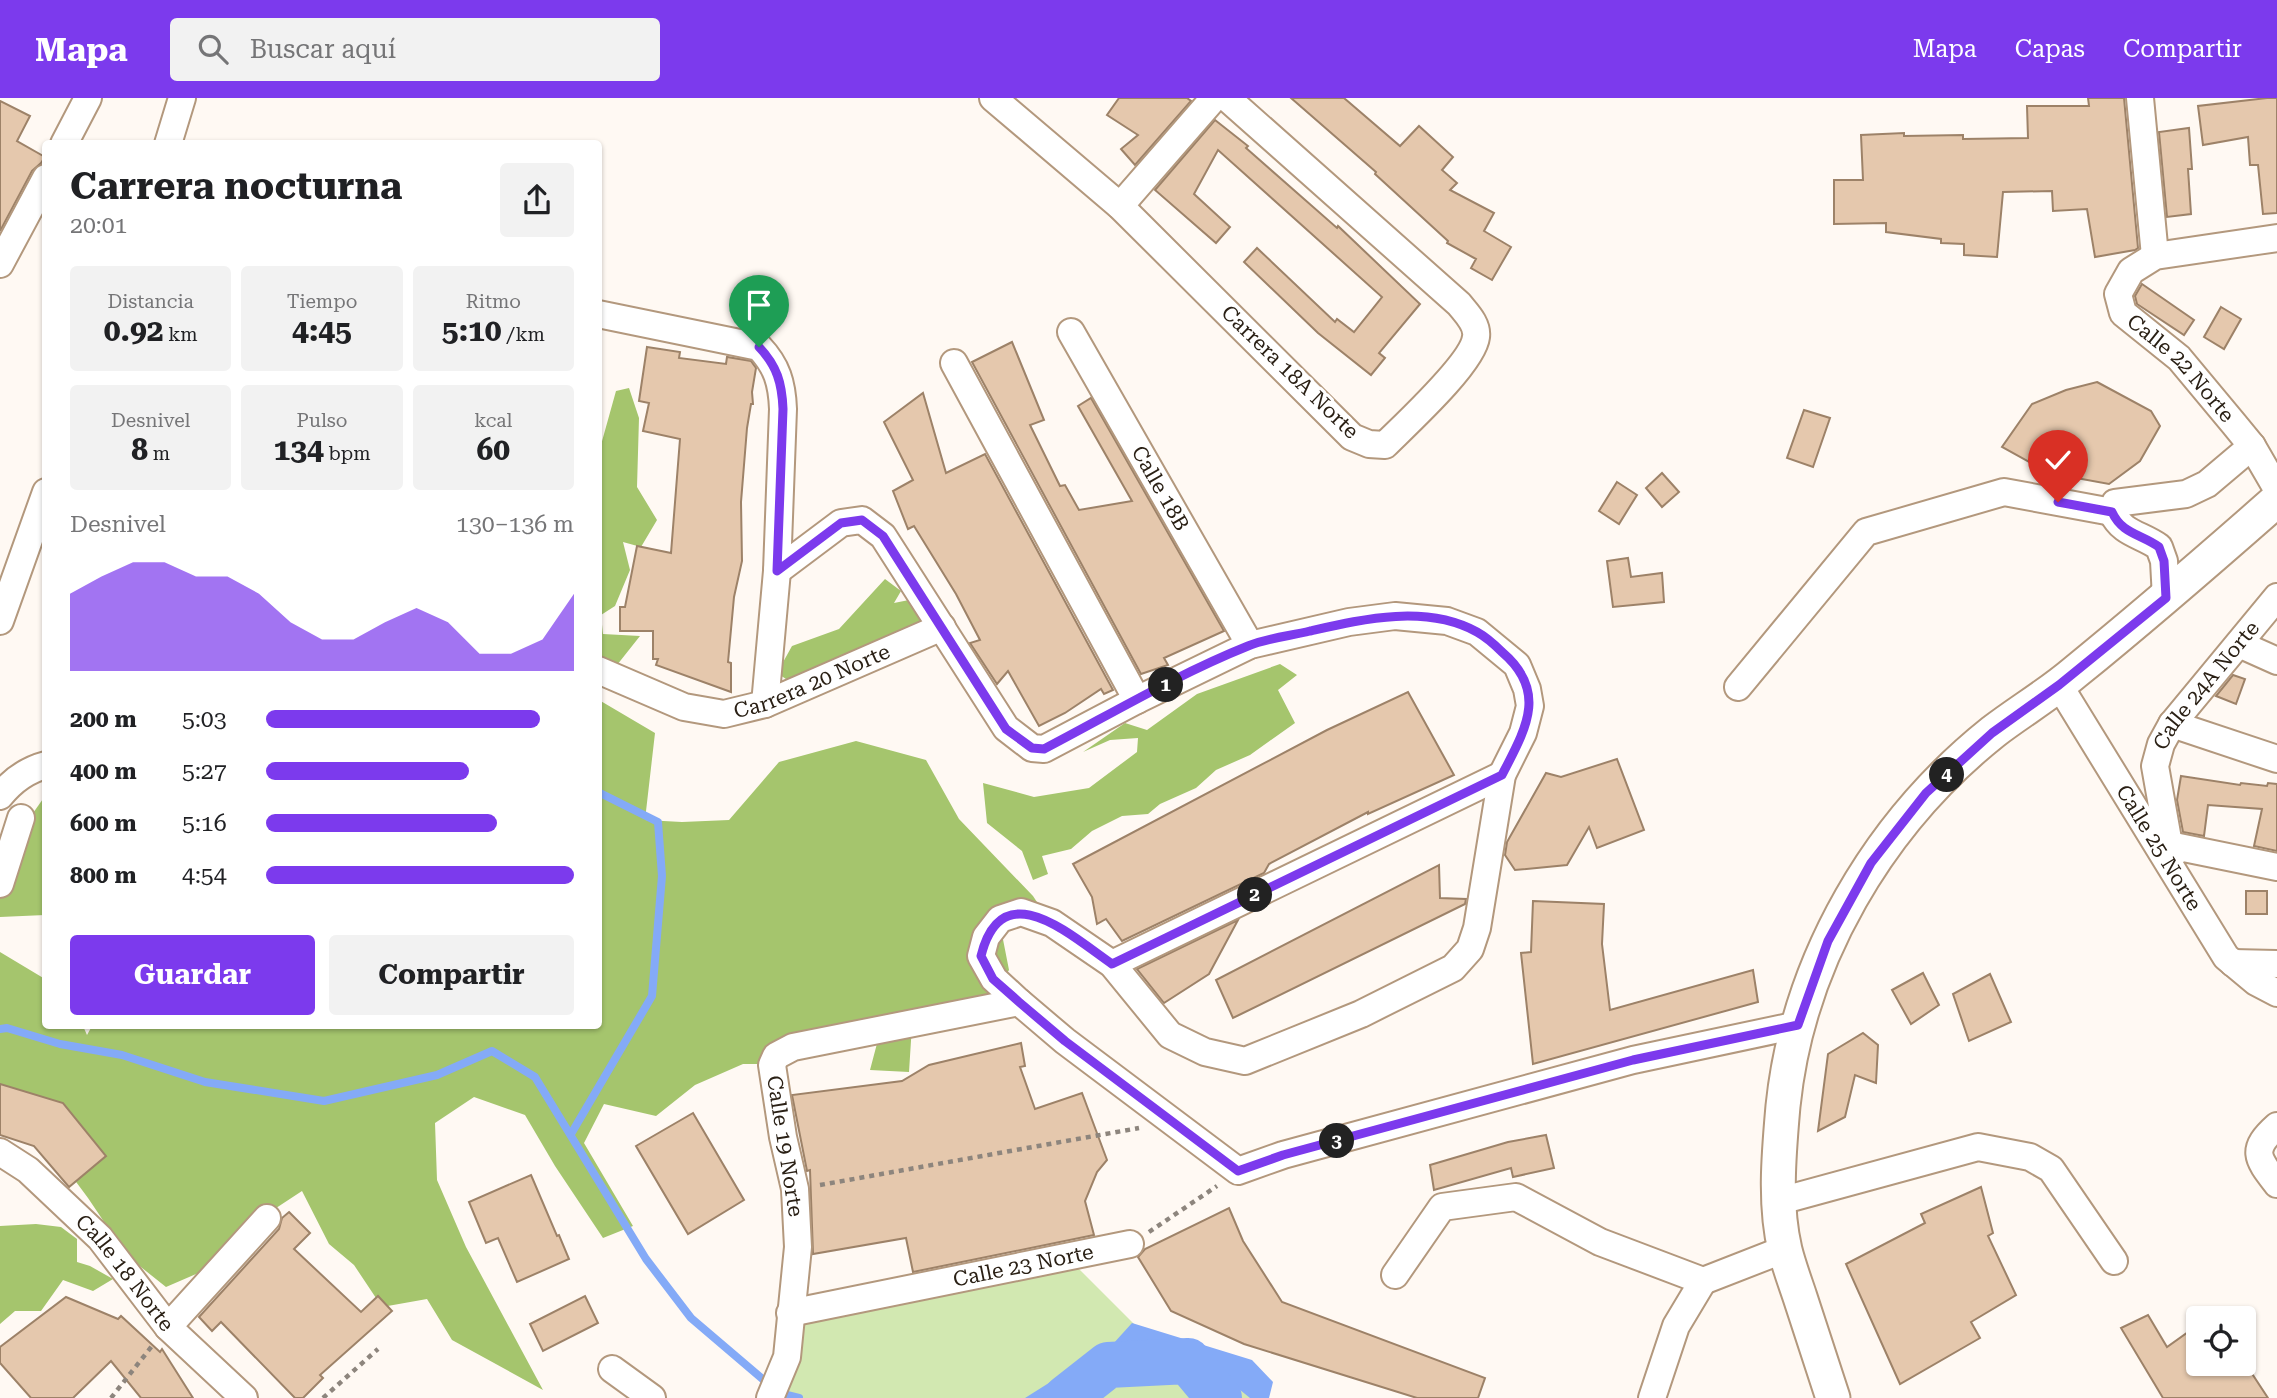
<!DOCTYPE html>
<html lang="es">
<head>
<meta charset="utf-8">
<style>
  :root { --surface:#fff; --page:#f2f2f2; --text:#202124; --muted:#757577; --accent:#7c3aed }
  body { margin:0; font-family:"Roboto Serif",serif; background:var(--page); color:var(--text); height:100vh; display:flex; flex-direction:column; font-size:26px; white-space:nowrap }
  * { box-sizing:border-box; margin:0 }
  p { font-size:23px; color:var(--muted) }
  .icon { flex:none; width:38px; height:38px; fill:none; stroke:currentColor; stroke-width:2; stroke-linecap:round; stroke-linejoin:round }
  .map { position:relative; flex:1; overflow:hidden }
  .side { position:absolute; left:42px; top:42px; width:560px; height:889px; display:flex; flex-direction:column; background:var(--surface); border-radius:7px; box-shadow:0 2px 5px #0004 }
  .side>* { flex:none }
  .controls { position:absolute; left:2186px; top:1208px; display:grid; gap:14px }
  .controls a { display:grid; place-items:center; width:70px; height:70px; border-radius:7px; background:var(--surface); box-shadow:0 2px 5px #0004; font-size:35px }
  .pin { position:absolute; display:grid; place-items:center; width:60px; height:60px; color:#fff; margin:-72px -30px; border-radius:50% 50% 50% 0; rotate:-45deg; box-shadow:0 0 7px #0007 }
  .pin .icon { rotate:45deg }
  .km { position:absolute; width:35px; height:35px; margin:-18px; border-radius:50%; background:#222; color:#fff; font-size:19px; line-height:35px; text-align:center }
  .round { display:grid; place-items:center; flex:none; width:74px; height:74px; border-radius:7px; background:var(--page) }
  .headline { display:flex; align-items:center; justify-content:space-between; height:119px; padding:0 28px }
  h1 { font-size:38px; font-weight:700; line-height:52px }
  .metrics { display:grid; grid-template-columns:repeat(3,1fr); gap:10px; height:119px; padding:7px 28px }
  .metrics div { display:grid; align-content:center; border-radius:7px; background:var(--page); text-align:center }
  .metrics b { font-size:30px; font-weight:700 }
  .metrics small { font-size:19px; font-weight:400 }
  .metrics p { font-size:19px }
  .chart { height:196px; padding:14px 28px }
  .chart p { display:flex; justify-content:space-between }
  .chart svg { width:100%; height:126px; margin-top:7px; fill:var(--accent); opacity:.7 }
  .button { display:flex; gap:14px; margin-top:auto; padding:14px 28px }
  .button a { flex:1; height:80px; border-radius:7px; background:var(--accent); color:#fff; font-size:28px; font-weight:700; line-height:80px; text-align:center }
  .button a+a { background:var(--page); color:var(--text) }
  ul { padding:0 28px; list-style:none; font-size:23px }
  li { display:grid; grid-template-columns:112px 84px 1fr; align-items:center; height:52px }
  li i { height:18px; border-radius:9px; background:var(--accent) }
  header { display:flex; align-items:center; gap:42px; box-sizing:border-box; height:98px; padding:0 35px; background:var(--accent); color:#fff }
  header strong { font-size:33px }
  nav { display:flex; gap:38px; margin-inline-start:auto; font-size:24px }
  .search { width:490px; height:63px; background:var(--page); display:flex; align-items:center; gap:18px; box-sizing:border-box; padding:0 24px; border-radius:7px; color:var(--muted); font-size:26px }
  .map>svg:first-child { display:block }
  .green { fill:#d2e8b1 }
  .forest { fill:#a5c56d }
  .water { fill:#84aaf7 }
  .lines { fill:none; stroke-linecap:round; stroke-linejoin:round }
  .stream { stroke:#84aaf7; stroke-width:8 }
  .river { stroke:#84aaf7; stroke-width:46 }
  .building { fill:#e5c8ad; stroke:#9d8268; stroke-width:2 }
  .minor-casing { stroke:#b3987d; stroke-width:30 }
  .major-casing { stroke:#b3987d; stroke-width:37 }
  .path { stroke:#8d857d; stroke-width:4.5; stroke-dasharray:5 5; stroke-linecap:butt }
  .minor { stroke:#fff; stroke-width:26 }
  .major { stroke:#fff; stroke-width:33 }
  .route-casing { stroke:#fff; stroke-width:14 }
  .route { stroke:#7c3aed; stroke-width:9 }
  .labels { text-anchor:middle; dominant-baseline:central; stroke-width:6; stroke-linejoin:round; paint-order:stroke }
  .street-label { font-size:21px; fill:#2a2015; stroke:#fff }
</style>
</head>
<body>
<header>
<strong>Mapa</strong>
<div class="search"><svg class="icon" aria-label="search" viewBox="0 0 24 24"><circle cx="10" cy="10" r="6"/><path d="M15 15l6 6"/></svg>Buscar aquí</div>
<nav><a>Mapa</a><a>Capas</a><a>Compartir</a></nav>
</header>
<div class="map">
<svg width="2277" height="1300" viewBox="0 0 2277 1300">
  <rect width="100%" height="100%" fill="#fff9f3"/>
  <polygon class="green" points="1076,1168 1134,1226 1255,1300 770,1300 797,1221"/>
  <g class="forest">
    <polygon points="629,290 639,320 637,389 657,422 641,449 623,444 630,472 615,508 601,517 603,536 640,538 617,567 607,568 599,558 599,354 616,293"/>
    <polygon points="885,481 901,493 894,505 914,501 925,516 910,540 831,575 824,565 795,587 777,575 792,548 839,531"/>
    <polygon points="1280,566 1297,577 1278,592 1295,625 1250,657 1216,672 1196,690 1160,706 1148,716 1122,718 1092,733 1071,751 1042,758 1048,776 1033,782 1022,753 987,725 983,685 1034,699 1089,690 1137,654 1138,640 1110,642 1083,654 1125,625 1147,632 1197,596"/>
    <polygon points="599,602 655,635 645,722 682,724 729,722 779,664 856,643 926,662 959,721 1033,798 1054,830 999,821 1009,872 974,926 912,927 909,974 870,972 879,938 833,940 788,966 743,966 695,987 656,1018 604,1006 584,1045 633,1128 603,1140 555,1068 525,1017 474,999 435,1025 437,1082 466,1149 543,1292 452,1242 427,1201 382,1209 354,1167 329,1146 302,1093 250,1127 203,1173 166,1189 127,1158 88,1100 39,1034 0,1017 0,854 45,881 46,928 83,928 87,937 92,928 598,928"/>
    <polygon points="45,698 45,817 0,819 0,762"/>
    <polygon points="36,1126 61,1129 77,1141 77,1164 90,1168 113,1181 93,1193 63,1182 41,1213 15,1213 0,1226 0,1128"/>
  </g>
  <polygon class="water" points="1132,1225 1252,1262 1273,1284 1269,1300 1250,1300 1234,1287 1166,1251 1135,1254 1102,1269 1067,1291 1046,1300 1025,1300 1052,1283 1103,1257"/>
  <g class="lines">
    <g class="stream">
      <polyline points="0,931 7,930 60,946 122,957 205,984 324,1003 437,977 492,953 535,979 646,1161 691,1220 779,1295 799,1300"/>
      <polyline points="571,1036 652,898 662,778 658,724 598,694"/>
    </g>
    <polyline class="river" points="1066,1300 1108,1267 1188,1263 1219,1300"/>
  </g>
  <g class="building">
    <polygon points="1119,0 1187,0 1191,3 1135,67 1121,51 1138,37 1107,17"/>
    <polygon points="1291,0 1344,0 1400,48 1419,28 1453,59 1442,72 1457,85 1450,92 1494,115 1484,133 1511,149 1492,182 1471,170 1476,161 1447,145 1448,143 1375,76 1376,74"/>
    <polygon points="2088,0 2124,0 2138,150 2135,152 2095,159 2087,111 2053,113 2052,93 2003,94 1997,159 1964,157 1964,146 1941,145 1941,141 1886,134 1886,125 1834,126 1834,82 1863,82 1861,37 1904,35 1904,38 1963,37 1963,41 2028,40 2027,8 2089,8"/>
    <polygon points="2267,0 2277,0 2277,115 2263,116 2258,67 2250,67 2248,39 2203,47 2198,8"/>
    <polygon points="0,3 30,18 17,43 45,59 41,65 32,73 0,133"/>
    <polygon points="1215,22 1248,48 1246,50 1337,130 1338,128 1420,206 1379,255 1385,260 1371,277 1318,235 1244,164 1257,150 1335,224 1337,221 1354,234 1382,199 1218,52 1194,96 1230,129 1216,145 1155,92"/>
    <polygon points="2189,30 2192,71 2188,71 2191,116 2167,119 2159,34"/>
    <polygon points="2142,186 2194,222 2184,237 2137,206 2135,198"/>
    <polygon points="2221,209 2241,221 2224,251 2204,239"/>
    <polygon points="1012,244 1044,322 1030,327 1060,388 1065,387 1079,412 1132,403 1078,308 1091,300 1224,533 1164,560 1168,567 1141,576 972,264"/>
    <polygon points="647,249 680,254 679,260 726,266 727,259 751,263 756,270 752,294 753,306 751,306 747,330 741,404 742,463 734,499 728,564 731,565 731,594 656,567 658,561 653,561 653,533 620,533 620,509 625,509 637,448 671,455 680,341 643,333 649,305 639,303"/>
    <polygon points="2097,284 2151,313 2160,328 2140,363 2109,386 2049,375 2002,349 2032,306 2066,292"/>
    <polygon points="923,295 946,375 985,356 1113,592 1104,596 1101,591 1065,615 1039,628 1008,573 997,586 970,545 980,542 956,496 914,428 908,431 893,393 913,382 884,324"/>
    <polygon points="1804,312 1830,320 1813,369 1787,360"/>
    <polygon points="1662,375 1679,394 1662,409 1646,390"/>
    <polygon points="1617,384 1637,397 1619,426 1599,413"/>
    <polygon points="1628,460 1631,479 1662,475 1664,504 1613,509 1607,463"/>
    <polygon points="2233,577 2245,581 2236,606 2216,598"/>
    <polygon points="1408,594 1454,677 1368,716 1368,714 1269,766 1264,775 1122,843 1106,821 1097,826 1092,799 1073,766 1327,632"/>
    <polygon points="1617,661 1644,732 1597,750 1589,729 1567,767 1515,772 1505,757 1507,744 1546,675 1561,679"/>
    <polygon points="2181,678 2240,687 2241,685 2267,688 2268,685 2277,686 2277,753 2254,748 2262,711 2208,707 2204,738 2183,734 2177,702"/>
    <polygon points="1439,767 1440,800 1466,801 1465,806 1233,920 1216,882"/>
    <rect x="2246" y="793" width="21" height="23"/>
    <polygon points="1533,803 1604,806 1602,846 1610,912 1753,872 1758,904 1533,966 1521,855 1531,854"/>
    <polygon points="1238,822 1209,876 1164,905 1137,871"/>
    <polygon points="1923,875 1939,907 1911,926 1892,892"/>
    <polygon points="1990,876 2011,924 1969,943 1953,896"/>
    <polygon points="1863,935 1878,947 1876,985 1855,977 1845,1019 1818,1033 1828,956"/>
    <polygon points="1021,945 1025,968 1020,969 1035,1011 1082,995 1107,1062 1097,1074 1085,1103 1094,1137 913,1174 906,1140 813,1156 810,1072 807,1073 792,997 902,983 929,967"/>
    <polygon points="0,986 63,1005 106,1058 69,1089 34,1048 0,1037"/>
    <polygon points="693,1015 744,1102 688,1136 636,1048"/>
    <polygon points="1546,1037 1554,1070 1513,1079 1511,1070 1434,1092 1430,1067 1508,1044"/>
    <polygon points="531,1077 557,1138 559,1137 569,1161 517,1184 498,1140 486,1145 469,1104"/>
    <polygon points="1981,1089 1993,1135 1988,1138 2016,1197 1971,1224 1980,1240 1900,1286 1846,1166 1925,1125 1921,1116"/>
    <polygon points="1229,1110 1243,1143 1282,1204 1485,1280 1478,1300 1417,1300 1244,1246 1171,1213 1138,1159 1145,1151"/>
    <polygon points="289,1114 310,1135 294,1151 361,1214 378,1198 392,1213 320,1277 323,1280 303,1300 295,1300 221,1224 212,1233 199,1219 279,1131 282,1120"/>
    <polygon points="585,1198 598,1225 543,1253 530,1226"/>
    <polygon points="66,1199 118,1221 121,1218 160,1254 162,1251 193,1300 141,1300 111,1263 73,1300 31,1300 0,1265 0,1249"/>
    <polygon points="2148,1217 2167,1249 2198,1227 2198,1265 2245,1265 2268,1300 2163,1300 2121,1230"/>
  </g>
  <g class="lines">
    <g class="minor-casing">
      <g id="minor">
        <path d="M993,0L1120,108L1352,339L1369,346L1385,347C1406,326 1473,265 1476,239C1478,226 1466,215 1459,206L1227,0"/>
        <polyline points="2140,0 2155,158"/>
        <polyline points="64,46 88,0"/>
        <polyline points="168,46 182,0"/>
        <polyline points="1120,108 1214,0"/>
        <path id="s1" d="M2277,140L2155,158L2131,173L2118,196L2123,215L2179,260L2234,326L2252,348L2277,391"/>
        <polyline points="0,166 46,80"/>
        <path d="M598,216L759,249C777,268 782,285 783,311L777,473L765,606"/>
        <path id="s2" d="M1071,234L1250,547"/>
        <polyline points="954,265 1137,602"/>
        <polyline points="777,473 841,425 862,422 883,438 1006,630 1032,650 1044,651 1137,602 1250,547 1349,524 1395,518 1447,523 1477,534 1517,567 1527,591 1530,608 1523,635 1502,677 1477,830 1470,851 1453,870 1361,916 1245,963 1205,954 1170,937 1112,866 1052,825 1021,814 1000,821 986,839 981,858 994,881 1019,904 1065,943 1238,1073 1283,1057 1633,962 1798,927"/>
        <path d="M2166,500L2164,463L2159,449C2141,436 2122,436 2112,414L2115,405L2186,396L2207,386L2252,348"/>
        <polyline points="0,523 46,394"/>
        <polyline points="2239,546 2277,563"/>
        <path id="s3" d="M598,572L684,609L724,616L765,606L942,529"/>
        <path id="s4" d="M2059,587L2226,859L2256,884L2277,895"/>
        <polyline points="1738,589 1866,434 2004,394 2112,414"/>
        <polyline points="2172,626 2277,661"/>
        <path d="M0,698C12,683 27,672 46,667"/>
        <polyline points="2169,747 2277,769"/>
        <path id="s5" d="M2173,756L2169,747L2155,668L2161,646L2172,626L2277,499"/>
        <polyline points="0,786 21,720"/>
        <polyline points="2233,865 2277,866"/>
        <polyline points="1112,866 1502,677"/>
        <path d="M2277,1028C2250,1052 2257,1060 2277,1086"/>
        <path id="s6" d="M0,1054L28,1072L100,1140L168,1229L244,1300"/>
        <polyline points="1780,1103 1978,1049 2030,1059 2051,1071 2114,1163"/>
        <polyline points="1395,1177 1442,1109 1516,1099 1600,1144 1703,1183 1785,1151"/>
        <path id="s7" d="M790,1215L1130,1146"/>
        <polyline points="168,1229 267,1120"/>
        <polyline points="612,1271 652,1300"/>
        <polyline points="770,1300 787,1259 798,1149 795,1091 783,1039 772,967 776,958 793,949 1019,904"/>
        <polyline points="1652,1300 1676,1228 1703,1183"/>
      </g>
    </g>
    <g class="major-casing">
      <path id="major" d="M1833,1300C1822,1266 1811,1233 1800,1199C1795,1184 1789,1168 1785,1152C1774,1106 1779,1054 1783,1008C1798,862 1879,725 1993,634C2019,614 2048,597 2074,575C2143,519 2210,461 2277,402"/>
    </g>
    <g class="path">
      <polyline points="820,1087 1139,1030"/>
      <polyline points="1149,1134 1217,1088"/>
      <polyline points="111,1300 152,1248"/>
      <polyline points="323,1300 378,1251"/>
    </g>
    <use href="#minor" class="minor"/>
    <use href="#major" class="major"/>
  </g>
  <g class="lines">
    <g class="route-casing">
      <path id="route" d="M759,249C777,268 782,285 783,311L777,473L841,425L862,422L883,438L1006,631L1032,650L1044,651C1111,616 1178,576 1248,548C1267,540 1290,538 1310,533C1363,521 1426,506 1477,534C1486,539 1495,547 1502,554C1549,594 1525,632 1502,677L1112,866C1070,837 1002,774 981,858L993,881L1019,904L1065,943L1238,1073L1283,1057L1633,962L1798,927L1828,843L1871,765L1926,695L1992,635L2059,587L2166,500L2164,463L2159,449C2141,436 2122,436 2112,414L2058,404"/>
    </g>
    <use href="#route" class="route"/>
  </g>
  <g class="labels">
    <g class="street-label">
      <text stroke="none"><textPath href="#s1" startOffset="278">Calle 22 Norte</textPath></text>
      <text transform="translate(1290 274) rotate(44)">Carrera 18A Norte</text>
      <text stroke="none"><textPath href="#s2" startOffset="180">Calle 18B</textPath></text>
      <text stroke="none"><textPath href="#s3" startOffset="228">Carrera 20 Norte</textPath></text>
      <text stroke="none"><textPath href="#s5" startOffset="187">Calle 24A Norte</textPath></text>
      <text stroke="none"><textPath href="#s4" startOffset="191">Calle 25 Norte</textPath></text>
      <text transform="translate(785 1048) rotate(81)">Calle 19 Norte</text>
      <text stroke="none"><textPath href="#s7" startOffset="238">Calle 23 Norte</textPath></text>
      <text stroke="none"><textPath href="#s6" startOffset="175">Calle 18 Norte</textPath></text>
    </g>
  </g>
</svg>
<div class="controls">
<a><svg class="icon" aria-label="locate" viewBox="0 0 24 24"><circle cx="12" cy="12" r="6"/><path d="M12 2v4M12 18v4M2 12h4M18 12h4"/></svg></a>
</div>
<div class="pin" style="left:759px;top:249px;background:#1e9e55"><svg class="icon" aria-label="arrive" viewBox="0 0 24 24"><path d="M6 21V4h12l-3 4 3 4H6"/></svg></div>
<div class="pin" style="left:2058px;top:404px;background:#d93025"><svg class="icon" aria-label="check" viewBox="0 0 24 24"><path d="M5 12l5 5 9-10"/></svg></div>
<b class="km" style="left:1166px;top:587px">1</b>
<b class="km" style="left:1255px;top:797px">2</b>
<b class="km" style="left:1337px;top:1043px">3</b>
<b class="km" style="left:1947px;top:677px">4</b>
<section class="side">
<div class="headline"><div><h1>Carrera nocturna</h1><p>20:01</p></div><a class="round"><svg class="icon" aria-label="share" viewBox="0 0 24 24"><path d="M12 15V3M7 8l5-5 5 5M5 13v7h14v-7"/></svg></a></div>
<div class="metrics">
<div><p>Distancia</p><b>0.92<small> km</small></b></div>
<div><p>Tiempo</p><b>4:45</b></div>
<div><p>Ritmo</p><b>5:10<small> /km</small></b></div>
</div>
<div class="metrics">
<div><p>Desnivel</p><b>8<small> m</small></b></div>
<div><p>Pulso</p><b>134<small> bpm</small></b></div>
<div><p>kcal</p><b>60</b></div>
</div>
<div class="chart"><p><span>Desnivel</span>130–136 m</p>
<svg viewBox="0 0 160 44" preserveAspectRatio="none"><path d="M0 44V17L10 11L20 6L30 6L40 11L50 11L60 17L70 27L80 33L90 33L100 27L110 22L120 27L130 38L140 38L150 33L160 17V44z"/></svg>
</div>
<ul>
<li><b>200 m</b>5:03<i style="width:89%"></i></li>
<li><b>400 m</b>5:27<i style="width:66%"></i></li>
<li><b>600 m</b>5:16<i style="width:75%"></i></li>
<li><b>800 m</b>4:54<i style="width:100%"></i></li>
</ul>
<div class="button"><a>Guardar</a><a>Compartir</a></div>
</section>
</div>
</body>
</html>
